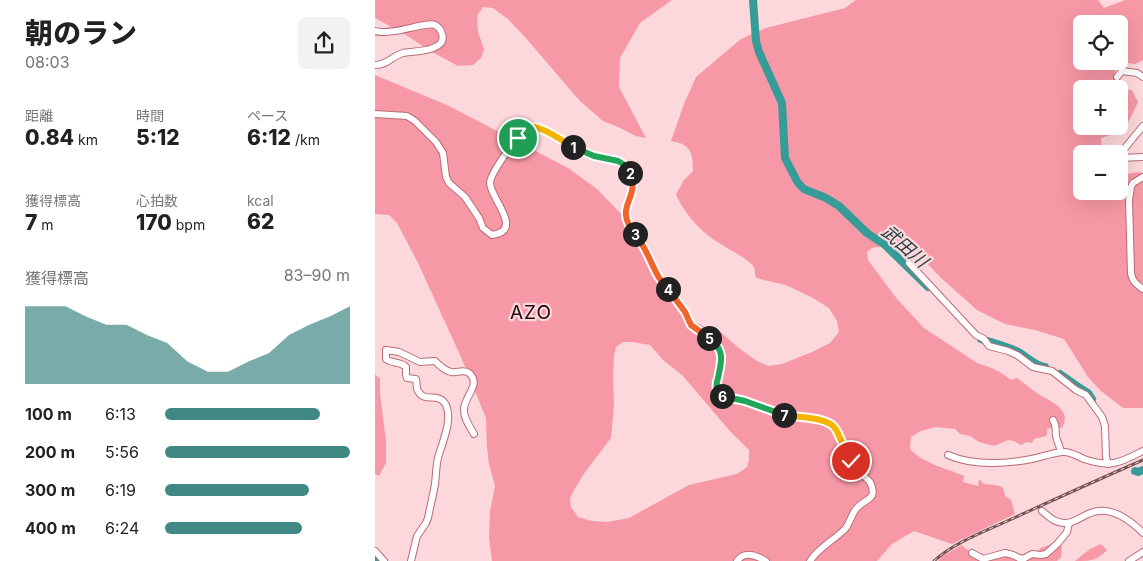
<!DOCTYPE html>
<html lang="ja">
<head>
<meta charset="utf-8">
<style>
  :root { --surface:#fff; --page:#f2f2f2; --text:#222; --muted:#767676; --accent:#418884 }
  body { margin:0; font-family:Inter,"Noto Sans JP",sans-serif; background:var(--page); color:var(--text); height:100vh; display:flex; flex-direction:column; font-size:19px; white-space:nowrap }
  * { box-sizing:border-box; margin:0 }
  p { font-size:16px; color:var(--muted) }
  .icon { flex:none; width:28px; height:28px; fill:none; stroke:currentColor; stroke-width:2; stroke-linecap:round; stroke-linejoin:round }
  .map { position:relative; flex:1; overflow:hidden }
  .sheet { display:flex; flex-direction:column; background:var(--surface); width:375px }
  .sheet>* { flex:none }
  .buttons { position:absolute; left:698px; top:15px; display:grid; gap:10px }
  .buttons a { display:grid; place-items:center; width:55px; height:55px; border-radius:8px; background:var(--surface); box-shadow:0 5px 20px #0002; font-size:25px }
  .pin { position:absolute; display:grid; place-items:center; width:42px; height:42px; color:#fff; margin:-21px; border:2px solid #fff; border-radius:50%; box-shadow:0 1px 5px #0007 }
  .km { position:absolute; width:25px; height:25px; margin:-12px; border-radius:50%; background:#222; color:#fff; font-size:14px; line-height:25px; text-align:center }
  .round { display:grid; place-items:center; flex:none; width:52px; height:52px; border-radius:8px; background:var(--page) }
  .overview { display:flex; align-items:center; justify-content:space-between; height:85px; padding:0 25px }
  h1 { font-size:28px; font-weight:800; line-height:38px }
  .metrics { display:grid; grid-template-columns:repeat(3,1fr); gap:8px; height:85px; padding:5px 25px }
  .metrics div { display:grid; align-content:center }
  .metrics b { font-size:21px; font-weight:800 }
  .metrics small { font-size:14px; font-weight:400 }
  .metrics p { font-size:14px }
  .chart { height:140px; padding:10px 25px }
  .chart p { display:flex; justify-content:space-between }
  .chart svg { width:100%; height:90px; margin-top:5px; fill:var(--accent); opacity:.7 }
  ul { padding:0 25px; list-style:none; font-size:16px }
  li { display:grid; grid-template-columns:80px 60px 1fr; align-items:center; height:38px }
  li i { height:12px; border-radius:6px; background:var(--accent) }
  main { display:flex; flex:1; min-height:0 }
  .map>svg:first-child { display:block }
  .green { fill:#f798a6; fill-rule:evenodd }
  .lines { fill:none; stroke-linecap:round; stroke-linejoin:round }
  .river { stroke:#369c97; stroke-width:8 }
  .minor-casing { stroke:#bc6a77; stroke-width:8 }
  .minor { stroke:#fff; stroke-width:6 }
  .rail-casing { stroke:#735258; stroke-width:3 }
  .rail { stroke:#fcd7db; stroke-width:1; stroke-dasharray:4; stroke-linecap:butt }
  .split-1-casing { stroke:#fff; stroke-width:10 }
  .split-2-casing { stroke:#fff; stroke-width:10 }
  .split-3-casing { stroke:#fff; stroke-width:10 }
  .split-4-casing { stroke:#fff; stroke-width:10 }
  .split-5-casing { stroke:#fff; stroke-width:10 }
  .split-6-casing { stroke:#fff; stroke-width:10 }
  .split-7-casing { stroke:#fff; stroke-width:10 }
  .split-8-casing { stroke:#fff; stroke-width:10 }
  .split-9-casing { stroke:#fff; stroke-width:10 }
  .split-1 { stroke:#f5b400; stroke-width:6 }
  .split-2 { stroke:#22a559; stroke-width:6 }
  .split-3 { stroke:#f0652b; stroke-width:6 }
  .split-4 { stroke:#f0652b; stroke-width:6 }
  .split-5 { stroke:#f0652b; stroke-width:6 }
  .split-6 { stroke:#22a559; stroke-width:6 }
  .split-7 { stroke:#22a559; stroke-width:6 }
  .split-8 { stroke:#f5b400; stroke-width:6 }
  .split-9 { stroke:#f5b400; stroke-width:6 }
  .labels { text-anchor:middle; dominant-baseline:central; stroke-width:4.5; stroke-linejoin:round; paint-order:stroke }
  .water-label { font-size:18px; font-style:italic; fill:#1c3b39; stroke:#fcd7db }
  .quarter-label { font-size:19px; letter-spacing:1px; fill:#25070d; stroke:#fcd7db }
</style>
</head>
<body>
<main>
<section class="sheet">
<div class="overview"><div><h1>朝のラン</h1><p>08:03</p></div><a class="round"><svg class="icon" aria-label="share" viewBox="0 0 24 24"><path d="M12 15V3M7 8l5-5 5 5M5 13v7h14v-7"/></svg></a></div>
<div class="metrics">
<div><p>距離</p><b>0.84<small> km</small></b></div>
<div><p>時間</p><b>5:12</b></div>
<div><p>ペース</p><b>6:12<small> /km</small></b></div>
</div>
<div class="metrics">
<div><p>獲得標高</p><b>7<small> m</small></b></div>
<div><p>心拍数</p><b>170<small> bpm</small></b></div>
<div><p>kcal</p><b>62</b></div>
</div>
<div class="chart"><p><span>獲得標高</span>83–90 m</p>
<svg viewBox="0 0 160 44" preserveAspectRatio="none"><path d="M0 44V6L10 6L20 6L30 11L40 15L50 15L60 20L70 24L80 33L90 38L100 38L110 33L120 29L130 20L140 15L150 11L160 6V44z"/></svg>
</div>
<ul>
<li><b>100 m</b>6:13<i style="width:84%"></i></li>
<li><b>200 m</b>5:56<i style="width:100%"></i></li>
<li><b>300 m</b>6:19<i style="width:78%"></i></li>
<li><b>400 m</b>6:24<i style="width:74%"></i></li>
</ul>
</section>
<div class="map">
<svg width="768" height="561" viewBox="0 0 768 561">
  <rect width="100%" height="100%" fill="#fcd7db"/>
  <g class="green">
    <polygon points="0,0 297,0 265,23 245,58 244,87 271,138 261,136 243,127 228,121 204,100 150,37 133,19 118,8 108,7 102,16 103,32 109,49 106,58 98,65 83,66 57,52 31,35 0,18"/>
    <path d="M481,0H723L729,8L750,0H768V60L760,64L745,62C738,72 737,80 745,89L757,90L763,102L750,129L739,134L726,138L727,154H706V191H744V175L765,172L768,174V408H748L726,391L713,377L689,339L660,330L630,324L602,310L565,277L545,256L529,248L512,245L497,248L492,252L493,260L522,299L549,328L602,363L617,368L628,374L636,380L642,378C650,384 657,390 665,395C678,403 697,410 687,428L680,427L672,429V435C668,438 664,437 659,439L657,443L651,442L646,445L639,441L633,440L619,446L604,442L595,436L585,434L580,429L560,427L546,431L536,437L535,449C549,464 571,468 589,476L588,482L603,486L604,479L609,484L620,485L627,487L629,490L630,496L636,500L640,514L577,544L539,531L517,544L502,561H117L114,537L115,511L120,486L114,464L112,448L111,418L86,357L43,263L22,223L14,215L0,214V75L74,106L193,168L222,189L249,217L254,229L273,262L279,279L290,289L298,299L311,324L343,330L365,349L382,361L393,366L407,364L437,352L455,343L464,332L462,321L454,308L436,297L411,285L381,278C380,275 380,270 379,267C372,257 344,245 334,236C320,225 308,211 301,194L309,180L318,171C318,153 316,144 296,141L309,104L321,77L366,39L391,28L470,8ZM706,24H744V61H706ZM706,89H744V126H706ZM248,342H257L275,345L288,360L307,375L354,430L374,450V460L372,467L362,474L314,485L254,518L232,522L217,521L203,517L196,507L195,499L199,490L208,475L236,438L239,404L238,376L239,356L241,347Z"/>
    <polygon points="0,374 5,379 5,394 11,441 11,463 4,476 0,474"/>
    <path d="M682,542L687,543L686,557L682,561H563L568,556L587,545C594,552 605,561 616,561C618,560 621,558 623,557C631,554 636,557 643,560L658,555L666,548Z"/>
    <path d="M726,544L732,550C721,561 715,561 700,561L715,549Z"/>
  </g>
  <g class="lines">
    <g class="river">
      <polyline points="378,0 381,41 384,52 407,103 410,158 423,183 429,189 451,198 464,206 492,233 510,245 553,287"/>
      <path d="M606,339C618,343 630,346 641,351C652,356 659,366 670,367"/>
      <polyline points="685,374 702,386 713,393 717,399"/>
      <polyline points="760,471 763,472 768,470"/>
      <polyline points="0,558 3,561"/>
    </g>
    <g class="minor-casing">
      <g id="minor">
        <path d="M0,31C18,36 51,21 60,25C64,27 66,30 67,34C73,52 37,51 28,53C17,56 13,65 0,65"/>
        <polyline points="742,77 747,71 762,73 768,77"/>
        <path d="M0,114L32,116L40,121L61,142L68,153L71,177L74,183L90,197L104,218L108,228L117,235C150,231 115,198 115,183C115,174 142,136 150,130C153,127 156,126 160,127C172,129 189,142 201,148C207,151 214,154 221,157C232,160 246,159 252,168C269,193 242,203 254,225C258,232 264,237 268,244C274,255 277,267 284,278C287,283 292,288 296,292C300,297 304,303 307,308C310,313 312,320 316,324C317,325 322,328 323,328C331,334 344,342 346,352C349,364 339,379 342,390C342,390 346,396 347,396L370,401L406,414L433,417L456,425L462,430L470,450L479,466L495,482C504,501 489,498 481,509C476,515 475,523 470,529C458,541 444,547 435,561"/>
        <polyline points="768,126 745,154 744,158 768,157"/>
        <path d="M768,177L758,183L756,187L754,200L756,273C757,281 761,284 768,289"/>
        <polyline points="534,263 601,335 609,339 614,346 633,351 642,355 658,367 677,371 701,390 711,395 727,417 730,426 731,457 733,464"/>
        <path d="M678,420C682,426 680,430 681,436C682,441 685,447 686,452"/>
        <path d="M573,455C598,466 630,464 657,459C667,457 677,453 687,452C695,451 702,456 709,459C736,468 744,463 768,451"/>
        <path d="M667,511C674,517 681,524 691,523C699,523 706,517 713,514C734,504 754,519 768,533"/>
        <polyline points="0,551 9,561"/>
        <polyline points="597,553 608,559 630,553 638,555 644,558 648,559 657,554 666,555 671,554 683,543 692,532 694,523"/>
        <path d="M36,561L42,536L51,523L53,518C55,507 58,496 60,484C61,476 61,466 63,458C67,443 78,420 71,405C64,391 50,404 43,391C41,388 42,383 41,379L32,378L31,375V367C25,361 17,364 11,359V350L24,352L45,362L60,361C65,366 69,370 76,372C83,373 89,369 94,373C107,384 89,397 89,409C88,417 95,427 99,434"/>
        <path d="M362,561C370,550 382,556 391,561"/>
        <polyline points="754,561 768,552"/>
      </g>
    </g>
    <use href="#minor" class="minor"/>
    <g class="rail-casing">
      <path id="rail" d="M559,561C579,543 606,533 630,522C676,501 722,480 768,460"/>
    </g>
    <use href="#rail" class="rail"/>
  </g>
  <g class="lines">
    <g class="split-1-casing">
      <path id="split-1" d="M143,138C146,134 149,129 154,127C165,124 189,142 198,147"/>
    </g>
    <g class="split-2-casing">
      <polyline id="split-2" points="198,147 219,156 243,161 248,164 255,173"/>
    </g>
    <g class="split-3-casing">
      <path id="split-3" d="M255,173C266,200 237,205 260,234"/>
    </g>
    <g class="split-4-casing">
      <path id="split-4" d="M260,234C271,247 275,262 283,276C286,281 290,285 293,289"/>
    </g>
    <g class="split-5-casing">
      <polyline id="split-5" points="293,289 310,312 316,325 334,338"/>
    </g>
    <g class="split-6-casing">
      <path id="split-6" d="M334,338C350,350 347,360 343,378C342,381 341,386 342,390C343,391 346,395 347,396"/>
    </g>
    <g class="split-7-casing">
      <polyline id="split-7" points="347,396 370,401 409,415"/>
    </g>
    <g class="split-8-casing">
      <path id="split-8" d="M409,415C423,417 445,417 457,425C461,428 463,433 465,438"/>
    </g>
    <g class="split-9-casing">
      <polyline id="split-9" points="465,438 476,461"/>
    </g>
    <use href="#split-1" class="split-1"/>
    <use href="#split-2" class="split-2"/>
    <use href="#split-3" class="split-3"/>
    <use href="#split-4" class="split-4"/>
    <use href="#split-5" class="split-5"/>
    <use href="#split-6" class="split-6"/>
    <use href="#split-7" class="split-7"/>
    <use href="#split-8" class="split-8"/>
    <use href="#split-9" class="split-9"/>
  </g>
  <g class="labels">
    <g class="water-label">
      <text transform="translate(530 246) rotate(41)">武田川</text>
    </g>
    <g class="quarter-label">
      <text x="156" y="312">AZO</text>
    </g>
  </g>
</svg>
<div class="buttons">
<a><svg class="icon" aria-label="locate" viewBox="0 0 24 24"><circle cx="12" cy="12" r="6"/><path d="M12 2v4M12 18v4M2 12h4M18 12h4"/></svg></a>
<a>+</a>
<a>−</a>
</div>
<div class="pin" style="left:143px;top:138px;background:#1e9e55"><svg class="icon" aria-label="arrive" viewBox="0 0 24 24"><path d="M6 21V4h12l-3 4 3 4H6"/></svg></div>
<div class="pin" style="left:476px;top:461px;background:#d93025"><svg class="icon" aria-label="check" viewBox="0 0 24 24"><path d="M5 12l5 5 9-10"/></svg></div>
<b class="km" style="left:198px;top:147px">1</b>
<b class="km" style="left:255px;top:173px">2</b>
<b class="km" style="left:260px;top:234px">3</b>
<b class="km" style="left:293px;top:289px">4</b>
<b class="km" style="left:334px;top:338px">5</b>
<b class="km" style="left:347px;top:396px">6</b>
<b class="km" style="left:409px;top:415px">7</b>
</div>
</main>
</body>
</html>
